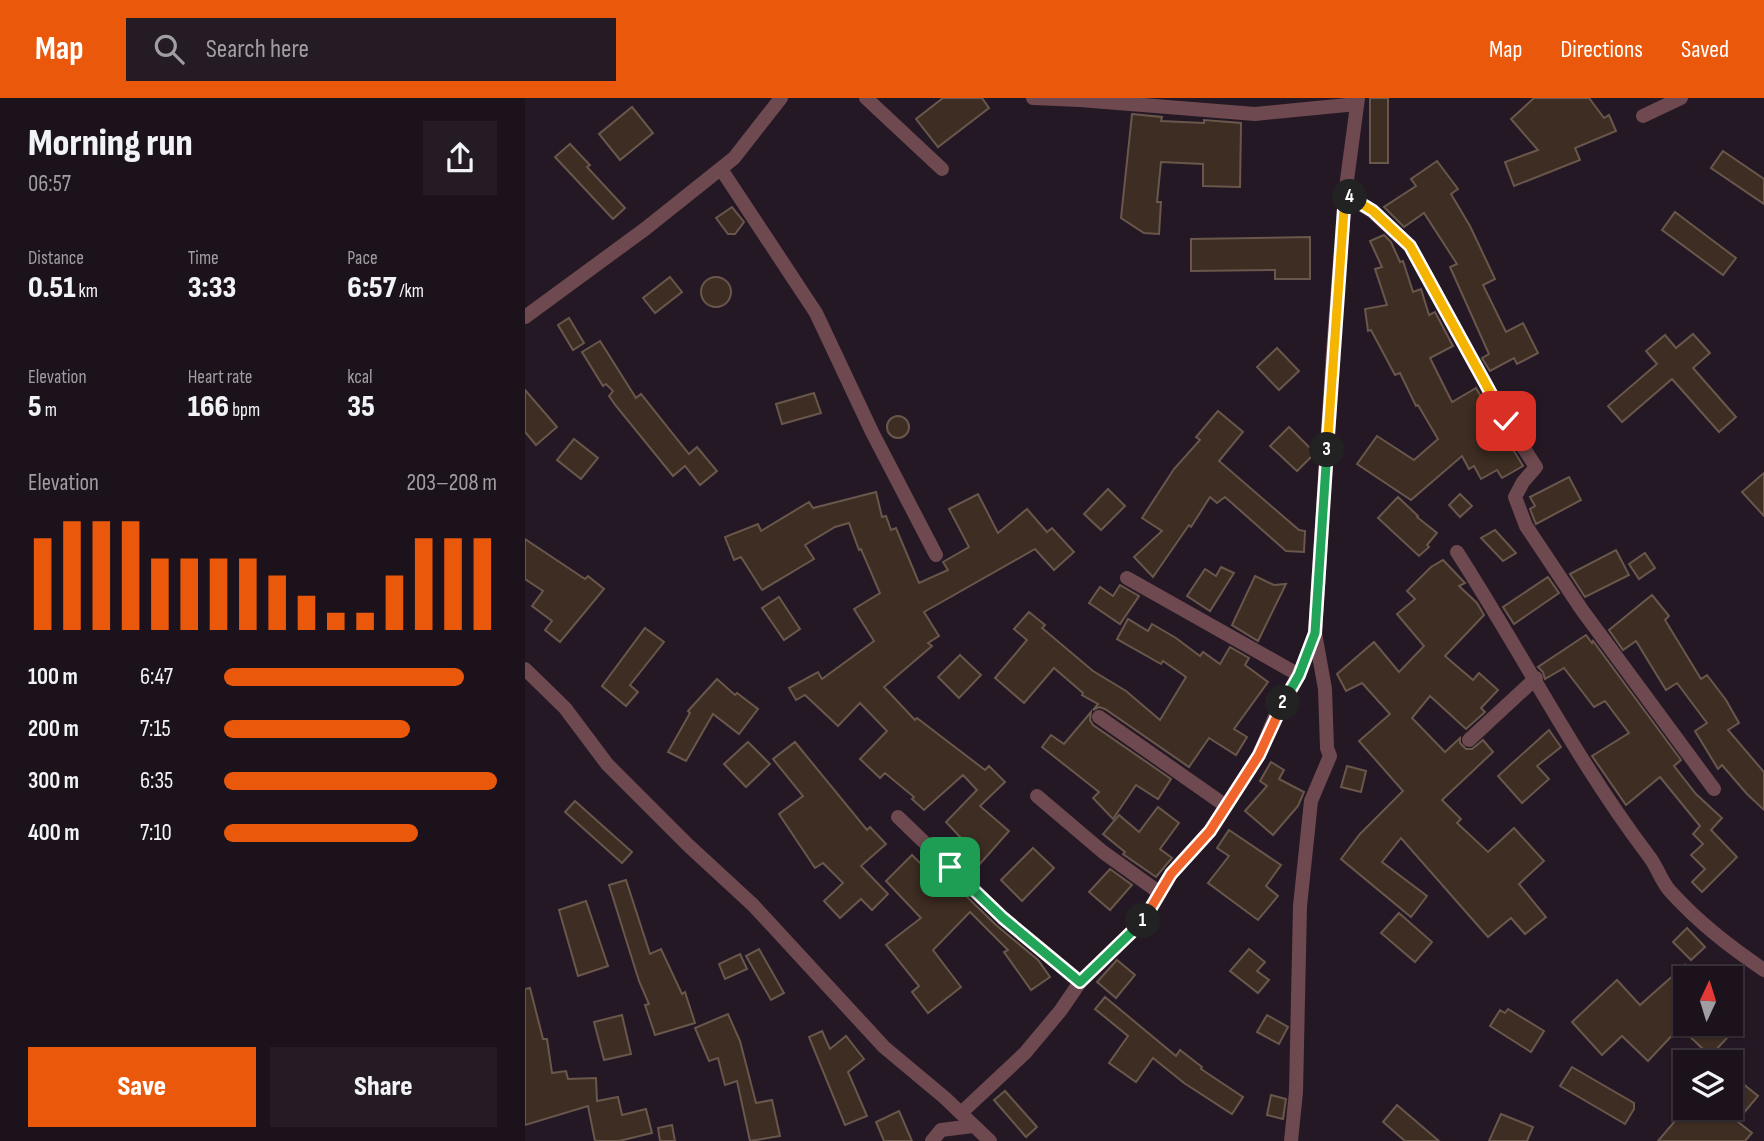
<!DOCTYPE html>
<html lang="en">
<head>
<meta charset="utf-8">
<style>
  :root { --surface:#1c121c; --page:#251b25; --text:#f1f3f6; --muted:#a09ea3; --line:#3a323b; --accent:#ea580c }
  body { margin:0; font-family:"Sofia Sans Condensed",sans-serif; background:var(--page); color:var(--text); height:100vh; display:flex; flex-direction:column; font-size:26px; white-space:nowrap }
  * { box-sizing:border-box; margin:0 }
  p { font-size:23px; color:var(--muted) }
  .icon { flex:none; width:38px; height:38px; fill:none; stroke:currentColor; stroke-width:2; stroke-linecap:round; stroke-linejoin:round }
  .map { position:relative; flex:1; overflow:hidden }
  .sheet { display:flex; flex-direction:column; background:var(--surface); width:525px }
  .sheet>* { flex:none }
  .needle { width:46px; rotate:4deg }
  .tools { position:absolute; left:1148px; top:868px; display:grid; gap:14px }
  .tools a { display:grid; place-items:center; width:70px; height:70px; border-radius:0px; background:var(--surface); box-shadow:0 2px 5px #0004,0 0 0 2px var(--line); font-size:35px }
  .pin { position:absolute; display:grid; place-items:center; width:60px; height:60px; color:#fff; margin:-30px; border-radius:14px; box-shadow:0 4px 10px #0006 }
  .km { position:absolute; width:35px; height:35px; margin:-18px; border-radius:50%; background:#222; color:#fff; font-size:19px; line-height:35px; text-align:center }
  .round { display:grid; place-items:center; flex:none; width:74px; height:74px; border-radius:0px; background:var(--page) }
  .overview { display:flex; align-items:center; justify-content:space-between; height:119px; padding:0 28px }
  h1 { font-size:38px; font-weight:800; line-height:52px }
  .figures { display:grid; grid-template-columns:repeat(3,1fr); gap:10px; height:119px; padding:7px 28px }
  .figures div { display:grid; align-content:center }
  .figures b { font-size:30px; font-weight:800 }
  .figures small { font-size:19px; font-weight:400 }
  .figures p { font-size:19px }
  .chart { height:196px; padding:14px 28px }
  .chart p { display:flex; justify-content:space-between }
  .chart svg { width:100%; height:126px; margin-top:7px; stroke:var(--accent); stroke-width:6 }
  .primary-button { display:flex; gap:14px; margin-top:auto; padding:14px 28px }
  .primary-button a { flex:1; height:80px; border-radius:0px; background:var(--accent); color:#fff; font-size:28px; font-weight:800; line-height:80px; text-align:center }
  .primary-button a+a { background:var(--page); color:var(--text) }
  ul { padding:0 28px; list-style:none; font-size:23px }
  li { display:grid; grid-template-columns:112px 84px 1fr; align-items:center; height:52px }
  li i { height:18px; border-radius:9px; background:var(--accent) }
  header { display:flex; align-items:center; gap:42px; box-sizing:border-box; height:98px; padding:0 35px; background:var(--accent); color:#fff }
  header strong { font-size:33px }
  nav { display:flex; gap:38px; margin-inline-start:auto; font-size:24px }
  .search { width:490px; height:63px; background:var(--page); display:flex; align-items:center; gap:18px; box-sizing:border-box; padding:0 24px; border-radius:0px; color:var(--muted); font-size:26px }
  main { display:flex; flex:1; min-height:0 }
  .map>svg:first-child { display:block }
  .building { fill:#3d2d22; stroke:#69574c; stroke-width:2 }
  .lines { fill:none; stroke-linecap:round; stroke-linejoin:round }
  .street { stroke:#6e494f; stroke-width:14 }
  .split-1-casing { stroke:#fff; stroke-width:14 }
  .split-2-casing { stroke:#fff; stroke-width:14 }
  .split-3-casing { stroke:#fff; stroke-width:14 }
  .split-4-casing { stroke:#fff; stroke-width:14 }
  .split-5-casing { stroke:#fff; stroke-width:14 }
  .split-1 { stroke:#22a559; stroke-width:9 }
  .split-2 { stroke:#f0652b; stroke-width:9 }
  .split-3 { stroke:#22a559; stroke-width:9 }
  .split-4 { stroke:#f5b400; stroke-width:9 }
  .split-5 { stroke:#f5b400; stroke-width:9 }
</style>
</head>
<body>
<header>
<strong>Map</strong>
<div class="search"><svg class="icon" aria-label="search" viewBox="0 0 24 24"><circle cx="10" cy="10" r="6"/><path d="M15 15l6 6"/></svg>Search here</div>
<nav><a>Map</a><a>Directions</a><a>Saved</a></nav>
</header>
<main>
<section class="sheet">
<div class="overview"><div><h1>Morning run</h1><p>06:57</p></div><a class="round"><svg class="icon" aria-label="share" viewBox="0 0 24 24"><path d="M12 15V3M7 8l5-5 5 5M5 13v7h14v-7"/></svg></a></div>
<div class="figures">
<div><p>Distance</p><b>0.51<small> km</small></b></div>
<div><p>Time</p><b>3:33</b></div>
<div><p>Pace</p><b>6:57<small> /km</small></b></div>
</div>
<div class="figures">
<div><p>Elevation</p><b>5<small> m</small></b></div>
<div><p>Heart rate</p><b>166<small> bpm</small></b></div>
<div><p>kcal</p><b>35</b></div>
</div>
<div class="chart"><p><span>Elevation</span>203–208 m</p>
<svg viewBox="0 0 160 44" preserveAspectRatio="none"><path d="M5 44V12M15 44V6M25 44V6M35 44V6M45 44V19M55 44V19M65 44V19M75 44V19M85 44V25M95 44V32M105 44V38M115 44V38M125 44V25M135 44V12M145 44V12M155 44V12"/></svg>
</div>
<ul>
<li><b>100 m</b>6:47<i style="width:88%"></i></li>
<li><b>200 m</b>7:15<i style="width:68%"></i></li>
<li><b>300 m</b>6:35<i style="width:100%"></i></li>
<li><b>400 m</b>7:10<i style="width:71%"></i></li>
</ul>
<div class="primary-button"><a>Save</a><a>Share</a></div>
</section>
<div class="map">
<svg width="1239" height="1043" viewBox="0 0 1239 1043">
  <rect width="100%" height="100%" fill="#251825"/>
  <g class="building">
    <polygon points="418,0 457,0 464,10 413,49 391,21"/>
    <rect x="845" y="0" width="18" height="65"/>
    <polygon points="1009,0 1064,0 1079,20 1084,17 1091,33 1050,50 1055,62 989,88 980,64 1013,52 986,21"/>
    <polygon points="107,9 128,35 95,62 74,36"/>
    <polygon points="607,16 637,19 636,23 679,25 679,22 716,25 715,89 678,88 678,66 636,64 632,104 636,104 634,136 619,135 596,120"/>
    <polygon points="45,46 65,67 62,69 100,110 88,121 30,59"/>
    <polygon points="1198,53 1239,81 1239,106 1186,70"/>
    <polygon points="912,63 933,91 926,96 945,128 970,181 958,187 981,234 998,225 1013,255 992,266 989,260 965,273 957,260 964,256 925,169 932,166 899,115 879,129 859,109 891,88 886,81"/>
    <polygon points="207,109 219,124 210,136 203,136 191,120"/>
    <polygon points="1150,114 1211,160 1198,177 1137,132"/>
    <polygon points="859,137 866,144 875,164 878,163 888,194 896,191 904,217 910,214 928,248 905,260 927,304 951,290 998,368 977,380 972,372 956,381 949,368 944,371 937,358 886,402 832,366 852,338 889,362 913,341 893,307 891,308 875,275 870,277 846,232 843,233 840,211 862,207 850,171 857,169 845,143"/>
    <polygon points="785,139 785,181 750,181 750,172 666,173 666,141"/>
    <polygon points="145,179 157,194 130,215 118,200"/>
    <circle cx="191" cy="194" r="15"/>
    <polygon points="44,220 59,245 48,252 33,227"/>
    <polygon points="1168,236 1185,255 1168,270 1211,319 1194,334 1147,281 1097,324 1083,308 1132,266 1121,253 1140,237 1151,250"/>
    <polygon points="75,243 111,300 116,296 164,356 172,349 192,373 175,387 160,368 148,378 91,308 84,298 88,293 81,286 78,288 57,254"/>
    <polygon points="752,250 774,273 754,292 732,269"/>
    <polygon points="0,292 32,329 11,347 0,334"/>
    <polygon points="289,295 296,315 257,326 251,306"/>
    <polygon points="693,313 718,334 694,363 774,432 780,433 779,454 761,453 700,399 692,405 685,399 666,429 664,427 628,479 609,459 637,433 617,420 649,371 675,342 671,339"/>
    <circle cx="373" cy="329" r="11"/>
    <polygon points="764,329 790,355 772,373 745,348"/>
    <polygon points="49,341 73,360 56,381 32,362"/>
    <polygon points="1239,375 1239,418 1217,394"/>
    <polygon points="1044,379 1056,402 1011,426 1005,411 1010,408 1005,399"/>
    <polygon points="583,391 600,408 576,432 559,416"/>
    <polygon points="351,394 357,419 361,418 366,432 371,430 394,485 423,472 418,464 444,449 424,411 453,396 473,435 502,411 522,434 527,430 549,454 529,472 510,451 399,514 414,538 403,545 407,548 359,589 390,622 392,620 460,672 464,668 480,684 455,708 484,733 446,776 426,756 438,742 421,724 452,692 438,677 399,712 387,701 389,699 360,675 355,680 335,661 362,633 335,605 313,628 280,597 271,602 264,590 293,574 297,581 349,543 329,511 355,495 336,451 334,452 324,425 310,429 280,447 289,461 237,492 216,459 209,462 200,439 233,426 236,433 284,404 288,410"/>
    <polygon points="935,396 947,408 935,419 924,407"/>
    <polygon points="873,399 893,418 892,419 912,435 902,447 904,449 894,458 853,420"/>
    <polygon points="970,432 991,455 978,463 956,440"/>
    <polygon points="0,441 60,481 63,478 79,491 35,544 20,532 27,523 7,508 18,493 0,481"/>
    <polygon points="1091,452 1104,477 1060,499 1045,476"/>
    <polygon points="1120,455 1130,470 1114,481 1104,466"/>
    <polygon points="918,462 940,485 934,488 952,505 959,517 920,558 948,582 954,575 973,592 956,610 960,614 941,631 905,598 887,620 920,654 935,640 935,645 941,651 947,651 958,642 968,654 917,702 936,721 932,725 963,754 989,730 1019,763 994,786 1021,819 1000,836 986,820 963,839 876,740 857,764 902,798 886,819 816,761 835,736 878,693 834,643 865,616 837,585 821,593 812,576 849,544 874,574 899,548 872,516 890,501 882,493 906,469"/>
    <polygon points="696,469 709,475 685,513 662,498 680,471 691,478"/>
    <polygon points="730,478 749,487 761,486 733,543 707,527"/>
    <polygon points="1023,479 1034,495 989,526 978,509"/>
    <polygon points="595,487 614,498 595,526 564,505 575,489 588,498"/>
    <polygon points="1127,497 1144,518 1140,522 1176,581 1182,577 1201,602 1214,625 1203,632 1239,674 1239,712 1222,696 1197,667 1193,671 1170,633 1182,625 1152,585 1141,592 1111,543 1098,552 1084,532"/>
    <polygon points="254,499 275,531 259,542 237,510"/>
    <polygon points="504,514 520,527 517,530 568,573 601,593 635,622 661,579 638,563 636,566 592,541 603,521 623,533 627,526 651,540 675,558 678,554 695,566 705,549 724,560 720,567 743,584 709,631 722,639 711,657 684,640 664,669 580,611 574,609 568,612 573,606 557,597 558,595 529,570 499,605 470,580 502,542 489,531"/>
    <polygon points="120,530 139,544 105,587 113,594 101,608 77,588"/>
    <polygon points="1061,537 1067,545 1068,543 1156,662 1149,668 1171,696 1197,720 1186,732 1212,759 1177,794 1167,784 1180,771 1166,757 1178,746 1168,736 1175,728 1135,679 1101,707 1067,658 1104,635 1080,603 1069,609 1039,570 1020,581 1018,574 1013,569"/>
    <polygon points="435,557 456,577 434,600 413,579"/>
    <polygon points="192,581 210,597 212,595 233,611 214,636 188,616 161,663 143,654 165,615 163,613"/>
    <polygon points="566,614 565,622 568,627 646,681 633,701 611,687 588,721 568,700 574,694 517,649 526,637 539,646"/>
    <polygon points="1024,632 1036,649 1012,668 1024,681 997,705 973,678"/>
    <polygon points="223,644 245,666 221,689 199,666"/>
    <polygon points="270,644 342,732 345,729 361,746 336,768 363,796 347,812 336,801 315,820 299,803 318,785 298,765 290,770 254,716 278,698 248,661"/>
    <polygon points="746,664 759,672 754,681 779,694 773,708 748,737 720,713 742,688 735,683"/>
    <polygon points="822,668 841,673 836,694 816,689"/>
    <polygon points="50,703 107,754 97,765 40,714"/>
    <polygon points="633,709 654,725 635,751 647,760 631,779 598,756 600,754 578,736 594,717 614,734"/>
    <polygon points="704,732 756,767 741,788 753,798 733,822 683,785 704,758 692,750"/>
    <polygon points="508,750 529,770 497,803 476,782"/>
    <polygon points="387,757 399,769 405,763 471,827 513,862 525,879 506,892 479,854 483,852 445,814 408,852 436,889 403,915 387,894 394,888 361,847 396,820 361,783"/>
    <polygon points="585,771 607,787 585,812 564,794"/>
    <polygon points="101,782 125,856 136,851 157,896 160,894 170,925 130,937 120,907 124,906 114,883 84,787"/>
    <polygon points="61,803 83,868 53,878 34,812"/>
    <polygon points="874,815 907,844 890,864 856,835"/>
    <polygon points="1162,830 1180,849 1166,862 1148,844"/>
    <polygon points="234,851 259,895 246,902 221,858"/>
    <polygon points="724,851 740,864 732,873 744,882 733,895 705,873"/>
    <polygon points="215,856 222,871 200,881 194,866"/>
    <polygon points="592,862 610,877 591,900 572,884"/>
    <polygon points="1160,867 1160,923 1158,926 1215,926 1188,955 1182,955 1155,929 1123,963 1097,938 1077,957 1047,924 1092,882 1115,907"/>
    <polygon points="5,890 18,941 22,941 27,975 41,973 43,981 71,980 72,1003 93,999 97,1017 121,1011 127,1035 94,1043 70,1043 63,1008 0,1027 0,891"/>
    <polygon points="580,899 651,958 655,952 677,969 676,971 718,999 707,1016 659,985 628,960 611,984 584,965 603,938 570,911"/>
    <polygon points="983,911 1019,933 1006,954 965,928 975,912 980,915"/>
    <polygon points="203,916 215,943 231,1005 247,1002 255,1038 225,1043 212,983 200,987 193,960 184,963 170,930"/>
    <polygon points="97,917 106,956 79,962 69,924"/>
    <polygon points="742,917 763,929 754,946 732,934"/>
    <polygon points="297,933 305,951 321,938 339,961 323,974 342,1018 320,1027 284,939"/>
    <polygon points="1047,969 1109,1005 1109,1011 1100,1026 1035,988"/>
    <polygon points="1206,976 1233,998 1212,1023 1227,1035 1220,1043 1133,1043 1161,1010 1206,1010"/>
    <polygon points="480,993 512,1029 501,1039 469,1002"/>
    <polygon points="746,997 761,1001 758,1021 742,1017"/>
    <polygon points="872,1007 914,1043 880,1043 858,1024"/>
    <polygon points="374,1013 387,1043 359,1043 351,1024"/>
    <polygon points="976,1016 1008,1029 1002,1043 964,1043"/>
    <polygon points="147,1027 150,1043 135,1043 133,1030"/>
  </g>
  <g class="lines">
    <g class="street">
      <polyline points="341,0 417,71"/>
      <polyline points="508,0 555,2 730,16 832,6"/>
      <polyline points="1118,18 1156,0"/>
      <polyline points="196,71 291,215 347,334 411,457"/>
      <polyline points="820,97 847,113 885,148 981,323 1011,369 998,384 990,399 1001,428 1057,512 1189,691"/>
      <polyline points="0,219 120,131 209,60 256,0"/>
      <path d="M932,454C997,555 1051,662 1123,757C1132,768 1136,783 1145,793C1174,825 1204,848 1239,872"/>
      <polyline points="602,480 774,577"/>
      <polyline points="0,571 40,610 82,666 164,748 228,807 359,949 420,1000 465,1043"/>
      <polyline points="574,619 701,708"/>
      <polyline points="944,642 1011,580"/>
      <polyline points="512,698 578,754 635,795"/>
      <polyline points="373,719 478,820 555,884"/>
      <polyline points="436,1015 500,955 536,912 555,884 619,822 646,776 685,733 734,657 752,614 774,577 790,536"/>
      <polyline points="407,1043 416,1032 448,1028"/>
      <polyline points="766,1043 771,994 775,808 786,703 805,658 802,650 800,591 790,535 808,254 820,97 833,0"/>
    </g>
  </g>
  <g class="lines">
    <g class="split-1-casing">
      <polyline id="split-1" points="425,769 478,820 555,884 618,823"/>
    </g>
    <g class="split-2-casing">
      <polyline id="split-2" points="618,823 646,776 685,733 734,657 758,605"/>
    </g>
    <g class="split-3-casing">
      <polyline id="split-3" points="758,605 774,577 790,535 802,352"/>
    </g>
    <g class="split-4-casing">
      <polyline id="split-4" points="802,352 820,97 825,99"/>
    </g>
    <g class="split-5-casing">
      <polyline id="split-5" points="825,99 848,113 885,148 981,323"/>
    </g>
    <use href="#split-1" class="split-1"/>
    <use href="#split-2" class="split-2"/>
    <use href="#split-3" class="split-3"/>
    <use href="#split-4" class="split-4"/>
    <use href="#split-5" class="split-5"/>
  </g>
</svg>
<div class="tools">
<a><svg class="needle" viewBox="-14 -14 28 28"><path d="M0-13l5 13h-10z" fill="#e53935"/><path d="M0 13l5-13h-10z" fill="#a09ea3"/></svg></a>
<a><svg class="icon" aria-label="layers" viewBox="0 0 24 24"><path d="M12 4l9 5-9 5-9-5zM3 14l9 5 9-5"/></svg></a>
</div>
<div class="pin" style="left:425px;top:769px;background:#1e9e55"><svg class="icon" aria-label="arrive" viewBox="0 0 24 24"><path d="M6 21V4h12l-3 4 3 4H6"/></svg></div>
<div class="pin" style="left:981px;top:323px;background:#d93025"><svg class="icon" aria-label="check" viewBox="0 0 24 24"><path d="M5 12l5 5 9-10"/></svg></div>
<b class="km" style="left:618px;top:823px">1</b>
<b class="km" style="left:758px;top:605px">2</b>
<b class="km" style="left:802px;top:352px">3</b>
<b class="km" style="left:825px;top:99px">4</b>
</div>
</main>
</body>
</html>
